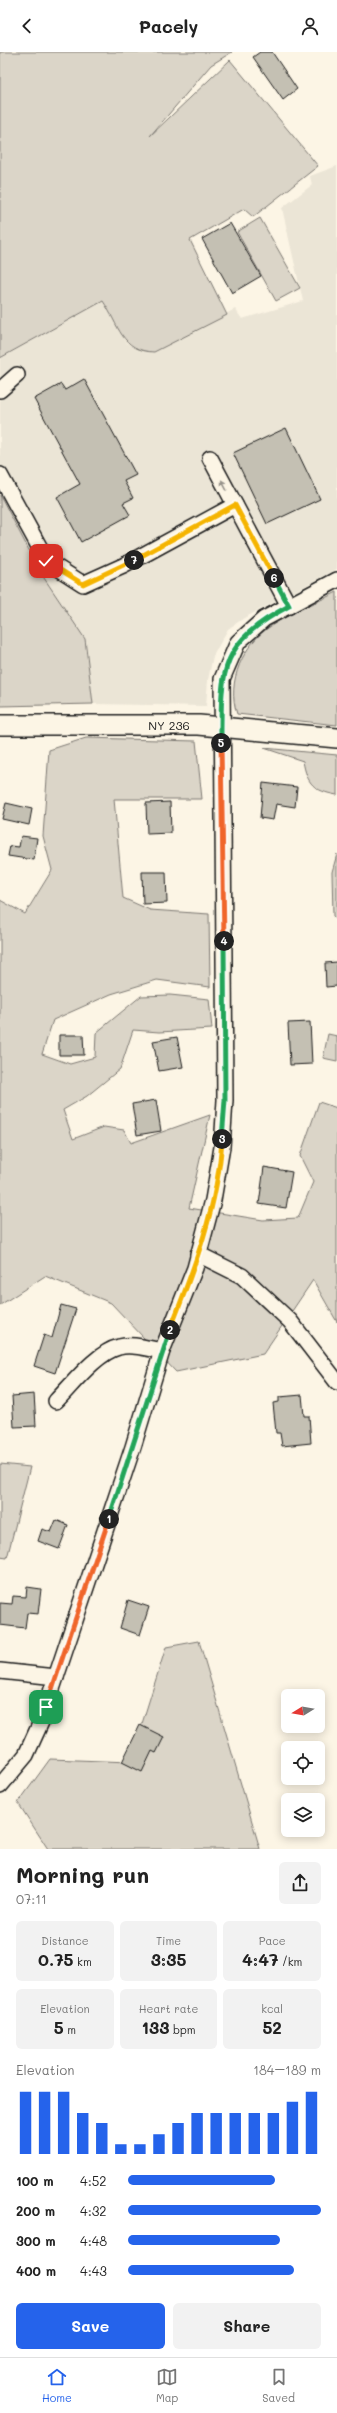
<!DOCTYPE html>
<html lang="en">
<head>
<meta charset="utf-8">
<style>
  :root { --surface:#fff; --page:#f2f2f2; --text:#222; --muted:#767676; --line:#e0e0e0; --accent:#2563eb }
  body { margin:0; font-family:Mali,sans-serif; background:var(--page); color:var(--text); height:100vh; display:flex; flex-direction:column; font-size:15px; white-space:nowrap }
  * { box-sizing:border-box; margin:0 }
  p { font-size:13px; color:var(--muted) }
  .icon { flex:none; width:22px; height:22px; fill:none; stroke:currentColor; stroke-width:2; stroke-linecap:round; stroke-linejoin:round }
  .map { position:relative; height:1797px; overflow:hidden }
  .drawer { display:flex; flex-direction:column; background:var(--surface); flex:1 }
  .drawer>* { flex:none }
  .needle { width:26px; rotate:259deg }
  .tools { position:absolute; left:281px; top:1637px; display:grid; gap:8px }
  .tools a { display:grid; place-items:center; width:44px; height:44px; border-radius:6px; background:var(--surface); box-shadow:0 2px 10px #0003; font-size:20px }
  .pin { position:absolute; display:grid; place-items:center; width:34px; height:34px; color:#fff; margin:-17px; border-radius:8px; box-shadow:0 2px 6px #0006 }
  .km { position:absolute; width:20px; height:20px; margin:-10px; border-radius:50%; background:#222; color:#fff; font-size:11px; line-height:20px; text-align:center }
  .round { display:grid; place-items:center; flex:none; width:42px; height:42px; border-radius:6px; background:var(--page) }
  .summary { display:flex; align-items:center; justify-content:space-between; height:68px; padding:0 16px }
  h1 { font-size:22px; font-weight:800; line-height:30px }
  .stats { display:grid; grid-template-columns:repeat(3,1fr); gap:6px; height:68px; padding:4px 16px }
  .stats div { display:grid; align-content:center; border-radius:6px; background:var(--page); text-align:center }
  .stats b { font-size:17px; font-weight:800 }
  .stats small { font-size:11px; font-weight:400 }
  .stats p { font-size:11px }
  .chart { height:112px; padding:8px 16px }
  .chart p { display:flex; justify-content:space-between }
  .chart svg { width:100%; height:72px; margin-top:4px; stroke:var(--accent); stroke-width:6 }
  .primary-button { display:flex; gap:8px; margin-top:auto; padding:8px 16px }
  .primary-button a { flex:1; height:46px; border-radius:6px; background:var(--accent); color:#fff; font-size:16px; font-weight:800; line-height:46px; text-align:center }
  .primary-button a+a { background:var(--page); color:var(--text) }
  ul { padding:0 16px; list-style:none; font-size:13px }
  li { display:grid; grid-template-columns:64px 48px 1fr; align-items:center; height:30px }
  li i { height:10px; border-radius:5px; background:var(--accent) }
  header { display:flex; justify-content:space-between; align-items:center; height:52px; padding:0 16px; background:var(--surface); font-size:18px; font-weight:800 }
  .menu { display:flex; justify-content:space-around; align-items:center; height:56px; border-top:1px solid var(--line); background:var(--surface); font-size:11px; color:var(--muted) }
  .menu a { display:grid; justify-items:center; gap:2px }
  .menu .selected { color:var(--accent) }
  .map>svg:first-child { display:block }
  .built { fill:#ebe5d6 }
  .green { fill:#dbd5c8; stroke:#7c7872 }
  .building { fill:#c4c0b3; stroke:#1c1c1c }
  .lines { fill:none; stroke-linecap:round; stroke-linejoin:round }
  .minor-casing { stroke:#1c1c1c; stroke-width:18 }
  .major-casing { stroke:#1c1c1c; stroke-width:22 }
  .minor { stroke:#fcf5e5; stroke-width:15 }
  .major { stroke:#fcf5e5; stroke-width:19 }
  .oneway { fill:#97938b }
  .split-1-casing { stroke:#fff; stroke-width:8 }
  .split-2-casing { stroke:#fff; stroke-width:8 }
  .split-3-casing { stroke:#fff; stroke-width:8 }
  .split-4-casing { stroke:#fff; stroke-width:8 }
  .split-5-casing { stroke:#fff; stroke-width:8 }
  .split-6-casing { stroke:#fff; stroke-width:8 }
  .split-7-casing { stroke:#fff; stroke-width:8 }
  .split-8-casing { stroke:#fff; stroke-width:8 }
  .split-1 { stroke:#f0652b; stroke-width:5 }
  .split-2 { stroke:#22a559; stroke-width:5 }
  .split-3 { stroke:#f5b400; stroke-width:5 }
  .split-4 { stroke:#22a559; stroke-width:5 }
  .split-5 { stroke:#f0652b; stroke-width:5 }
  .split-6 { stroke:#22a559; stroke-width:5 }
  .split-7 { stroke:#f5b400; stroke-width:5 }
  .split-8 { stroke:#f5b400; stroke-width:5 }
  .labels { text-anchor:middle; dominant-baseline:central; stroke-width:3.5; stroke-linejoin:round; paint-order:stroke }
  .street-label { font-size:12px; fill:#1c1c1c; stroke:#fcf5e5 }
</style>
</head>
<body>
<header><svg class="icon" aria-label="back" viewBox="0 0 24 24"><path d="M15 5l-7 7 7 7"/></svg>Pacely<svg class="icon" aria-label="person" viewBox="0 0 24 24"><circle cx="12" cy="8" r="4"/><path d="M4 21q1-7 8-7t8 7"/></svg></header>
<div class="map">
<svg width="337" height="1797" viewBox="0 0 337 1797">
  <rect width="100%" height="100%" fill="#fcf5e5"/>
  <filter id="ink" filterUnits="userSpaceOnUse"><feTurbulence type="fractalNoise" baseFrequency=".025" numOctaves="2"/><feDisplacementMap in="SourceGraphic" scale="8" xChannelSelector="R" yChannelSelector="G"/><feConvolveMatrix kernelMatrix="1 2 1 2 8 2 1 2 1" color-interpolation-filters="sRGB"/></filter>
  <g filter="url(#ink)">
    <polygon class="built" points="337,114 337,517 244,566 228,577 213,604 208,628 206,654 93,652 85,587 42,523 0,443 0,306 103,249 127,291 141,299 154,300 235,257 242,267 303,249 282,156 312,133 310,124"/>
    <g class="green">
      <path d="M0,0H232L211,13L150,84L230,8L318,114L253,165L244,157L190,188L227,263L154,300C121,299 119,273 103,249L0,306Z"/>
      <polygon points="260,166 300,236 276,249 237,180"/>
      <polygon points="0,443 42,523 85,587 93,652 0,654"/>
      <path d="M337,540V673L237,662C226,630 243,592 271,574C291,560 316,551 337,540Z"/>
      <polygon points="86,686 196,689 202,747 114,747 123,846 150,858 209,862 210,935 157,928 111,942 53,968 42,1002 70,1012 95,1005 96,981 141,944 170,943 209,947 212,977 159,980 133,978 120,1017 87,1044 63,1058 73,1087 104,1075 124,1078 131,1091 210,1063 189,1156 263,1168 298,1166 313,1130 300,1104 319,1050 337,1056 337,1270 313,1228 263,1302 176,1320 111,1251 45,1224 0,1253 0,848 25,862 52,818 43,784 49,698"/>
      <path d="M264,696L337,703V743C314,739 307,732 303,709Z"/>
      <polygon points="337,802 337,868 333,864 332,820"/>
      <polygon points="328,982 337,984 337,1009 323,1006"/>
      <polygon points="0,1412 30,1415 7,1506 0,1505"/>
      <polygon points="199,1589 260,1797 48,1797 18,1751 50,1707 130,1710 166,1595"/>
    </g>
    <g class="building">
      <polygon points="260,0 272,0 297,37 283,48 253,5"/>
      <polygon points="230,171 261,224 232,241 202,187"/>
      <polygon points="84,327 136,423 124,429 133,446 123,451 130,463 81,490 57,445 80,432 34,347 61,332 65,338"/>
      <polygon points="286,376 320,447 267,472 233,401"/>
      <polygon points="263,731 297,735 295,755 276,752 273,768 260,766"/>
      <polygon points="170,750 171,781 147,782 146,751"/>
      <polygon points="6,751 32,757 29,773 2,767"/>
      <polygon points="21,784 37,786 34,808 8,804 10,794 19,795"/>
      <polygon points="142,820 166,820 167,851 143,852"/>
      <polygon points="337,910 337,934 326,935 325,911"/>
      <polygon points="310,970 312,1012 290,1013 288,971"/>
      <polygon points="59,983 83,983 84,1003 59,1003"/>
      <polygon points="177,985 183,1015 159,1019 153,989"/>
      <polygon points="156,1048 161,1079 137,1083 132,1052"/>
      <polygon points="264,1115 292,1120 286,1156 259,1152"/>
      <polygon points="61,1253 76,1257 55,1321 34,1314 44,1283 52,1286"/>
      <polygon points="34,1342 36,1374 14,1375 12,1344"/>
      <polygon points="302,1343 304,1364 309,1364 311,1391 282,1394 280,1381 276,1381 273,1351 279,1350 279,1345"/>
      <polygon points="56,1468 68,1473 59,1497 38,1489 42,1477 51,1480"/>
      <polygon points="27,1535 41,1537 38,1562 27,1561 25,1576 0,1573 0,1551 12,1552 13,1544 26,1545"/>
      <polygon points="128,1548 149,1555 140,1583 120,1576"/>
      <polygon points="140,1673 164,1685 156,1701 152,1699 142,1720 122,1710"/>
    </g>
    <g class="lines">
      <g class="minor-casing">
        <g id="minor">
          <polyline points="0,338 17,323"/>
          <polyline points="210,406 289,554"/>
          <polyline points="0,423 47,509 83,532 123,514 235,453"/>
          <polyline points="198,1202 242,1224 290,1269 337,1330"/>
          <path d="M56,1349C71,1334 97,1300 119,1295C132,1291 149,1297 162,1299"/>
          <polyline points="0,1619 56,1625"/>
          <polyline points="0,1734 26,1703 41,1670 133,1395 162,1299 195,1216 213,1148 222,1095 225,1048 222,627 238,590 264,567 337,528"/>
        </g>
      </g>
      <g class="major-casing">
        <polyline id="major" points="0,673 199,673 337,686"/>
      </g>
      <use href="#minor" class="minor"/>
      <use href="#major" class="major"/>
    </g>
    <defs><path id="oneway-solid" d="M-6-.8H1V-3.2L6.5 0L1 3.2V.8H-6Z"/></defs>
    <use class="oneway" href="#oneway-solid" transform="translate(224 433) rotate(-118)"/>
  </g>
  <g class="lines" filter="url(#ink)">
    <g class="split-1-casing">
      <polyline id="split-1" points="46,1655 109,1467"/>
    </g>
    <g class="split-2-casing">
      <polyline id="split-2" points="109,1467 170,1278"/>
    </g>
    <g class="split-3-casing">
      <path id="split-3" d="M170,1278C194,1217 218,1154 222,1087"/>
    </g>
    <g class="split-4-casing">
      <polyline id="split-4" points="222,1087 225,1048 224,889"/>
    </g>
    <g class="split-5-casing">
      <polyline id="split-5" points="221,691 224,889"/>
    </g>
    <g class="split-6-casing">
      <path id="split-6" d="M221,691C221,618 219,591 289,554L274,526"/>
    </g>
    <g class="split-7-casing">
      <polyline id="split-7" points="134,508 235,453 274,526"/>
    </g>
    <g class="split-8-casing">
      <polyline id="split-8" points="46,509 83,532 134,508"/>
    </g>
    <use href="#split-1" class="split-1"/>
    <use href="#split-2" class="split-2"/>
    <use href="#split-3" class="split-3"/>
    <use href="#split-4" class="split-4"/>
    <use href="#split-5" class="split-5"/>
    <use href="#split-6" class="split-6"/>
    <use href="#split-7" class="split-7"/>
    <use href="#split-8" class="split-8"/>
  </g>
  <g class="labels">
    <g class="street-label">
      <text x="169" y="673">NY 236</text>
    </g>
  </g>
</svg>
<div class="tools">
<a><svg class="needle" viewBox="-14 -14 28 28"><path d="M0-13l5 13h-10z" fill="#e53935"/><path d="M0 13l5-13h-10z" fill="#767676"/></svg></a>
<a><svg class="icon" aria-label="locate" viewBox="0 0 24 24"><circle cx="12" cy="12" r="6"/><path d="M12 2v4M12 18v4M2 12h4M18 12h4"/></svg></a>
<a><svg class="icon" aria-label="layers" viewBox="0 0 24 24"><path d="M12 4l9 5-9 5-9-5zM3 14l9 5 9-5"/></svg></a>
</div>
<div class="pin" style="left:46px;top:1655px;background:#1e9e55"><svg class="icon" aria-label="arrive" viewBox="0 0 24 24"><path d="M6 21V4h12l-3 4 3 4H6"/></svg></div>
<div class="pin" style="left:46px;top:509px;background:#d93025"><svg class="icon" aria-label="check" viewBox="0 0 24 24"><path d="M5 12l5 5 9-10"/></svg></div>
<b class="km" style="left:109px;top:1467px">1</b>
<b class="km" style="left:170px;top:1278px">2</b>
<b class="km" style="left:222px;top:1087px">3</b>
<b class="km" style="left:224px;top:889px">4</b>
<b class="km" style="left:221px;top:691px">5</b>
<b class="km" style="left:274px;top:526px">6</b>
<b class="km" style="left:134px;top:508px">7</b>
</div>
<section class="drawer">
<div class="summary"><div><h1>Morning run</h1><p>07:11</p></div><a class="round"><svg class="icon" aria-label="share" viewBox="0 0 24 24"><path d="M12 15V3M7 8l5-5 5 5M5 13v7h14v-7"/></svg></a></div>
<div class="stats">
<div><p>Distance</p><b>0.75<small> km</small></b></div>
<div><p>Time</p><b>3:35</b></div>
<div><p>Pace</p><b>4:47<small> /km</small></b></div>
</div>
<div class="stats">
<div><p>Elevation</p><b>5<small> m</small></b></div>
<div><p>Heart rate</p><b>133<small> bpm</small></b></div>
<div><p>kcal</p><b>52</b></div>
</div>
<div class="chart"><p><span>Elevation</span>184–189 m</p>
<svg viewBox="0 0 160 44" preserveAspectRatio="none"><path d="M5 44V6M15 44V6M25 44V6M35 44V19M45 44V25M55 44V38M65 44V38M75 44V32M85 44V25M95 44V19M105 44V19M115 44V19M125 44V19M135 44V19M145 44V12M155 44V6"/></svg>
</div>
<ul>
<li><b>100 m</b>4:52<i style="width:76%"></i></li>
<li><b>200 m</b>4:32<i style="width:100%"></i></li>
<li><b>300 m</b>4:48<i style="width:79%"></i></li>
<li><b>400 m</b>4:43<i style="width:86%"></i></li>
</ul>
<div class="primary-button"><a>Save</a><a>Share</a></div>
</section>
<nav class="menu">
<a class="selected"><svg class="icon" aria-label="home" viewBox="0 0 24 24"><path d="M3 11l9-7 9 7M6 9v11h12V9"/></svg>Home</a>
<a><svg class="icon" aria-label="map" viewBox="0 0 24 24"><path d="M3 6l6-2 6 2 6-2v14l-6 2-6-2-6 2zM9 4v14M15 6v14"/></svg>Map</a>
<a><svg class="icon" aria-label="saved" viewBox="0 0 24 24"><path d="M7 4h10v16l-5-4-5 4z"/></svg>Saved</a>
</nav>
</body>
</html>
